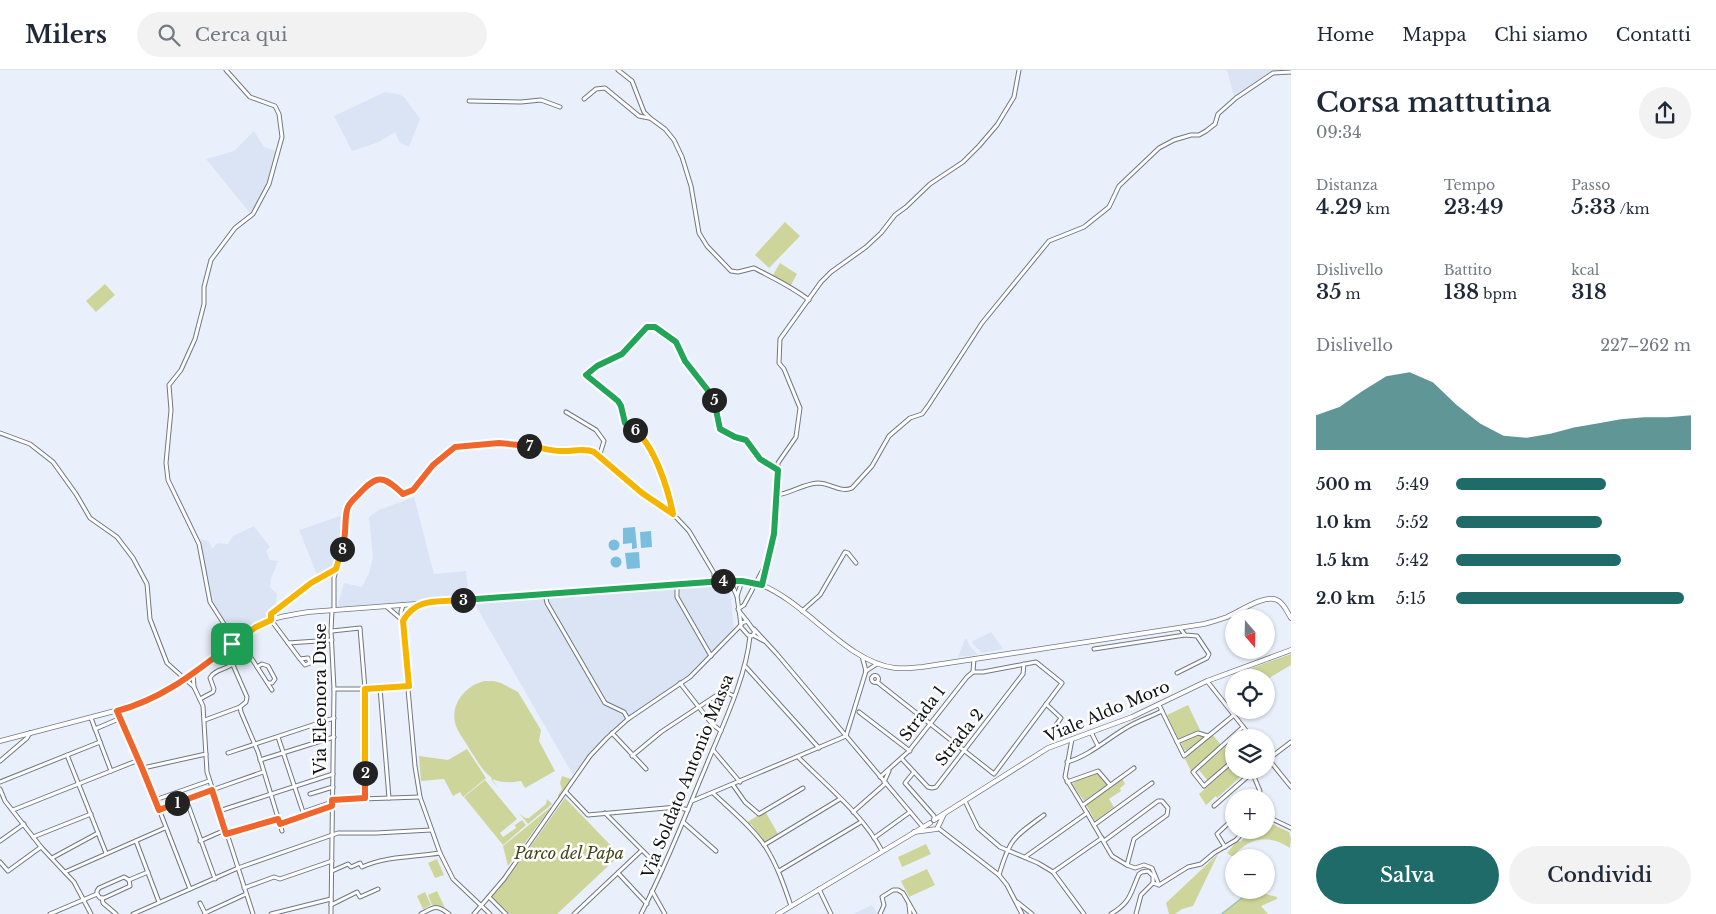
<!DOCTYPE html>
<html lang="it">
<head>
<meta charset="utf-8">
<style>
  :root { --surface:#fff; --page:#f2f2f3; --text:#1f2937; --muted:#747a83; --line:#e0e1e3; --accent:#1e6b69 }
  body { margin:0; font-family:"Libre Baskerville",serif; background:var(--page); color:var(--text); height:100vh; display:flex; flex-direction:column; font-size:19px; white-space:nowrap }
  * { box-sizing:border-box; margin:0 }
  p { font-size:16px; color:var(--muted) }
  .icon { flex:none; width:28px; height:28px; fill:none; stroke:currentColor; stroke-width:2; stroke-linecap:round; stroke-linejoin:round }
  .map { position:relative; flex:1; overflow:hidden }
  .panel { display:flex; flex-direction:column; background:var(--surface); width:425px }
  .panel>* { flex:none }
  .needle { width:32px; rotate:160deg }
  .controls { position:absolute; left:1225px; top:539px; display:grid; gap:10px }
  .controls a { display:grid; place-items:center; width:50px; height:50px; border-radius:50%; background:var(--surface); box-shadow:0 1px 4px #0004; font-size:25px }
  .pin { position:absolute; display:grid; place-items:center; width:42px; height:42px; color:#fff; margin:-21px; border-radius:10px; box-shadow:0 2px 8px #0006 }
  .km { position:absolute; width:25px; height:25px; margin:-12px; border-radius:50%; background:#222; color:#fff; font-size:14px; line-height:25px; text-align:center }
  .round { display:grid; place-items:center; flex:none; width:52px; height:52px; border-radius:26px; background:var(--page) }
  .headline { display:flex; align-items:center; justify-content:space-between; height:85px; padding:0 25px }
  h1 { font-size:28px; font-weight:600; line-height:38px }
  .stats { display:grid; grid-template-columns:repeat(3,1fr); gap:8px; height:85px; padding:5px 25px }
  .stats div { display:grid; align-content:center }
  .stats b { font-size:21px; font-weight:600 }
  .stats small { font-size:14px; font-weight:400 }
  .stats p { font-size:14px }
  .chart { height:140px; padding:10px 25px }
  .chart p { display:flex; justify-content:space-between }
  .chart svg { width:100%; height:90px; margin-top:5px; fill:var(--accent); opacity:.7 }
  .button { display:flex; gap:10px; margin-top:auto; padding:10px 25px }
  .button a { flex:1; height:58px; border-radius:30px; background:var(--accent); color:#fff; font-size:20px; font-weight:600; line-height:58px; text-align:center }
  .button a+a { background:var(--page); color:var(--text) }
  ul { padding:0 25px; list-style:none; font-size:16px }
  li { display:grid; grid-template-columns:80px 60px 1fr; align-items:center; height:38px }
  li i { height:12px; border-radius:6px; background:var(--accent) }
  header { display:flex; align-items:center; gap:30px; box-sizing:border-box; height:70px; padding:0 25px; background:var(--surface); border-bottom:1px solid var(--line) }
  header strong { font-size:24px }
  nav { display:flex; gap:28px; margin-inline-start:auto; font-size:18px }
  .search { width:350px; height:45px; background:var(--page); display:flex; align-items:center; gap:12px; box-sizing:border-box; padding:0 18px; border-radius:28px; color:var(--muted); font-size:19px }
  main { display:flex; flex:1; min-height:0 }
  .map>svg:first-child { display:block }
  .built { fill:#dae4f4 }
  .green { fill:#cdd59a }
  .water { fill:#7abddd }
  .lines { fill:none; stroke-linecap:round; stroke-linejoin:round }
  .stream { stroke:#7abddd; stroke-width:1 }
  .street-casing { stroke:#717780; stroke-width:5 }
  .secondary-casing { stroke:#717780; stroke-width:5.5 }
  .street { stroke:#fff; stroke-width:3 }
  .secondary { stroke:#fff; stroke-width:4 }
  .secondary-bridge-casing { stroke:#717780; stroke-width:5.5; stroke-linecap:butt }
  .secondary-bridge { stroke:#fff; stroke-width:4 }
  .split-1-casing { stroke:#fff; stroke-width:10 }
  .split-2-casing { stroke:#fff; stroke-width:10 }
  .split-3-casing { stroke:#fff; stroke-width:10 }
  .split-4-casing { stroke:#fff; stroke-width:10 }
  .split-5-casing { stroke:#fff; stroke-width:10 }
  .split-6-casing { stroke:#fff; stroke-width:10 }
  .split-7-casing { stroke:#fff; stroke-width:10 }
  .split-8-casing { stroke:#fff; stroke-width:10 }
  .split-9-casing { stroke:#fff; stroke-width:10 }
  .split-1 { stroke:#f0652b; stroke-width:6 }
  .split-2 { stroke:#f0652b; stroke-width:6 }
  .split-3 { stroke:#f5b400; stroke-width:6 }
  .split-4 { stroke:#22a559; stroke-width:6 }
  .split-5 { stroke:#22a559; stroke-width:6 }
  .split-6 { stroke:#22a559; stroke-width:6 }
  .split-7 { stroke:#f5b400; stroke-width:6 }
  .split-8 { stroke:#f0652b; stroke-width:6 }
  .split-9 { stroke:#f5b400; stroke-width:6 }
  .labels { text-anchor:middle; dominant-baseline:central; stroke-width:5; stroke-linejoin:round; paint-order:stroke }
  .street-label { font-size:16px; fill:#0e1013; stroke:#fdfdfd }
  .park-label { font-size:16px; font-style:italic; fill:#414619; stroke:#fdfdfd }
</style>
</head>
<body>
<header>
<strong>Milers</strong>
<div class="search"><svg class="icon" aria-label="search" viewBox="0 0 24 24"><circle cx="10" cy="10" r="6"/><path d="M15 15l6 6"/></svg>Cerca qui</div>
<nav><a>Home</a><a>Mappa</a><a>Chi siamo</a><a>Contatti</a></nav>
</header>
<main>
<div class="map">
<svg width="1291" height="844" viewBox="0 0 1291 844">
  <rect width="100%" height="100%" fill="#eaf0fb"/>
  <g class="built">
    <polygon points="1227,0 1286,0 1287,1 1273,1 1234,27"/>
    <polygon points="385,22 400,25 404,27 420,49 409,77 400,73 395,62 379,72 352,81 334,46"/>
    <polygon points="254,61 264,77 277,81 266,119 250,143 206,89 234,81"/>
    <polygon points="414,427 434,504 466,501 469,528 337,538 344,513 362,517 369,503 373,488 369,447 379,440"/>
    <polygon points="343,445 340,470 335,494 318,507 299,460"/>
    <polygon points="254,456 270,477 266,481 270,490 278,491 271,509 270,517 277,524 274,544 278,550 259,558 219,587 217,582 223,557 221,551 209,533 200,479 196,470 198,469 209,471 212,479 217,473 228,474 233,466"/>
    <polygon points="723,514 728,517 730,521 734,560 690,605 610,662 592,680 573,705 476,536 478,531"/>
    <polygon points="991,562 1003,579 982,583 971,572"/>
    <polygon points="965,569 967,569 969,575 978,585 958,587"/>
    <polygon points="872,835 878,844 853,844"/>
  </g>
  <g class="green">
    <polygon points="785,152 800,166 769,198 755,185"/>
    <polygon points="780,193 797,204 791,215 773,205"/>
    <polygon points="105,214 115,225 96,242 86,231"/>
    <polygon points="1291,584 1291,595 1266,610 1266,608 1258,607 1251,601 1252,598"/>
    <path d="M484,611H494L501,613L518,622L541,660L539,671L555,701L525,718L521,711C510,713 502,713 492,709L499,719L491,709L492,708C482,701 477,690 470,680C466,672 459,664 456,656C449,635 465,616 484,611Z"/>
    <polygon points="1188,635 1200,660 1179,670 1167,645"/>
    <polygon points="1196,664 1204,667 1188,681 1184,680 1181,673"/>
    <polygon points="1212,664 1221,675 1191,701 1185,689"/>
    <polygon points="1234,669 1234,688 1208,711 1199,700"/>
    <polygon points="467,679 486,708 463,727 460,722 453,726 444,709 421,711 419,686 448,690"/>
    <polygon points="1234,693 1234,700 1248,700 1217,728 1216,726 1206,735 1199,724"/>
    <polygon points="1098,703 1107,715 1084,731 1072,714 1081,708"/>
    <polygon points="562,706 571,709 558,730 558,725 562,719 560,713"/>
    <polygon points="1122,708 1125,714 1120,718 1121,721 1109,729 1114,737 1095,751 1086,734"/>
    <polygon points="485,710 517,749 500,763 503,767 516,758 515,755 522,750 526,755 503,775 464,727"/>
    <polygon points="565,728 620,785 557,844 510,844 492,827 510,805"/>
    <polygon points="547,729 552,734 528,754 519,743 525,748 529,748 546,734"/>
    <polygon points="552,736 508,796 503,776"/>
    <polygon points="765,741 778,764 764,772 758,767 759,765 751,754 748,756 746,753"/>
    <path d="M1266,751L1289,762L1291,768L1290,778C1270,764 1248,767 1233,787L1227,783L1238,770L1240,772L1252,760H1266Z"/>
    <polygon points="926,774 931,784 902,797 898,787"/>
    <polygon points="1218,784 1193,836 1182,839 1175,844 1169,844 1166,833"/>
    <polygon points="437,789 444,805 435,808 428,793"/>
    <polygon points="927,799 935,815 909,827 901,811"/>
    <polygon points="1251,820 1277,827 1277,829 1261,836 1268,844 1220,844"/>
    <polygon points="437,821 445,838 438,835 432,835 428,825"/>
    <polygon points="425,822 431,835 423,839 417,826"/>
  </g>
  <g class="water">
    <polygon points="635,457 637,478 632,479 632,473 623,474 623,458"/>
    <polygon points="651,461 652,477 641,478 640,462"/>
    <circle cx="614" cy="475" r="5.5"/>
    <polygon points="639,482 640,498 627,499 625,483"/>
    <circle cx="616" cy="492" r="5.5"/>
  </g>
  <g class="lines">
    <polyline class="stream" points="1222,844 1252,820"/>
    <g class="street-casing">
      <g id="street">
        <polyline points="226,0 250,27 275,36 279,44 282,67 269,114 253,144 235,158 211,190 204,217 204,234 195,269 181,300 169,315 171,340 166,393 168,410 199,474 210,532 224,554 232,574"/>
        <path d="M618,0L632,11L644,42L650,48L665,59L674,70L682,87L691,116L699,163L707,176L731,201L738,202L754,198C773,208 791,216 809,230"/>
        <polyline points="584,29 596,19 605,18 639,46 649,48"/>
        <polyline points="469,31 521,32 541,30 560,37"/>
        <polyline points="566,342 596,360 604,371 599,387"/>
        <polyline points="0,363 30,374 53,392 76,424 90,448 117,467 133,488 147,514 150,549 167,593 194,617 203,636 207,702 253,844"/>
        <path d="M777,425C791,423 803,414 818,413C830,413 841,423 852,418L872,396L889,366L910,348L922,344L928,336L982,253L1049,171L1084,157L1109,137L1119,116L1159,78L1174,70L1191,65H1199L1206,61L1215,54L1218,44L1236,28L1273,3L1291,2"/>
        <path d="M673,444C668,422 654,378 638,362C634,358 628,358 625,353C620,347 623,338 618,331L586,305L597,296L622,283L647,257H655L676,272L685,291L710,323L715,332L720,359L735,367L746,370L760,389L778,400"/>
        <polyline points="730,511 737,526 741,555"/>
        <polyline points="677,514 677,527 711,586"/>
        <polyline points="762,515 774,464 778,393 796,367 800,338 784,299 779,293 780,269 821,212 831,202 866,177 881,163 895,145 906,137 930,114 963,92 979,76 997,55 1014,27 1019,0"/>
        <polyline points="545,524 547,533 605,633 624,642 628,649"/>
        <polyline points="737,526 742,511"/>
        <polyline points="403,535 401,542 415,696 420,727 440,783 453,809 490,844"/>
        <polyline points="387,537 401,549"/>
        <polyline points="738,539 744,535 766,494"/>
        <polyline points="334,540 334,508 343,474 348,435 369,413 378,408 393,414 403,423 413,420 433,395 455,377 499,373 543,377 559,381 590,380 594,382 642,423 673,444 689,461 714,503 714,512"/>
        <polyline points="739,541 747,551"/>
        <polyline points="802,541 820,525 845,482 848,483 856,493"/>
        <polyline points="404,551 407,544 420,534"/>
        <polygon points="747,551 755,562 752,566 748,565 740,556 742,553"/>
        <polyline points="754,559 777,584 922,756"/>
        <polyline points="332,561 360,558 365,619 365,728"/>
        <polyline points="753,565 764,571"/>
        <polyline points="239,569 272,620"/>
        <polyline points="288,573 332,570"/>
        <polyline points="226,579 247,627 246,632 240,637 241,642 258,682 282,761"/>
        <polyline points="1094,579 1185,565"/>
        <polyline points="862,586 866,601"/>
        <polyline points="300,589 308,588 310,593 305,595 300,589 271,550 271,544 311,513 335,500"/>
        <polyline points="745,596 819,678"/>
        <polyline points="257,597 262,594 268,596 275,609 272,613 268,613"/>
        <polyline points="866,601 877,594"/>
        <polyline points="193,603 194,617"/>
        <polyline points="1177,603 1207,588 1209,584 1197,566 1185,565 1180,558"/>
        <circle cx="875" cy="609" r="3.5"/>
        <polyline points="1207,611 1252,668"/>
        <polyline points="877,612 994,704 1062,613 1036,592 983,602 973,602"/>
        <polyline points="680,613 712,654 721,661"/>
        <polyline points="380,618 389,728"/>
        <polyline points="334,619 365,619 409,616"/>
        <path d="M200,629L213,622L214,619L210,608C214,600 224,600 231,595C237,591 242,586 248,582"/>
        <polyline points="1046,634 1061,648 1056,655"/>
        <polyline points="1159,635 1184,686 1234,645"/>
        <polyline points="117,641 143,698 190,819"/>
        <polyline points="859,642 910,681"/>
        <polyline points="91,648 111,701 139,690"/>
        <polyline points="205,650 240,637"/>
        <polyline points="95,659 121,648"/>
        <polyline points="1091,662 1098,676"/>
        <polyline points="612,663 646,699"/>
        <polyline points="278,667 304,745"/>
        <polyline points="1072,669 1065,707 1087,743 1109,781 1112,786 1127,795 1135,798 1144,795 1152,798 1159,815"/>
        <polyline points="1177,672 1198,663 1208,666"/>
        <polyline points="713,680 740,712"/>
        <polyline points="228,683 334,648"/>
        <polyline points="67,685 106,783"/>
        <polyline points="632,686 661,662 723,621 734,626"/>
        <polyline points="1266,686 1291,717"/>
        <path d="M798,687C826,715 864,746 882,781"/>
        <polyline points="902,689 928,717 932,718 936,717 1023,604 1024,594"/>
        <polyline points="260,690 334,667"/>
        <polyline points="1234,690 1204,716 1193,702 1243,657"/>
        <polyline points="0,691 27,668 30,663"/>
        <polyline points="1266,691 1291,672"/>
        <path d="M1067,692C1089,686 1107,669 1126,658C1137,651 1150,647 1162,641"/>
        <polyline points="143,698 206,684"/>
        <polyline points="914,702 905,713 934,746 934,750"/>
        <polyline points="1252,702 1260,721 1254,728"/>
        <polyline points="880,707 908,682 967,607 973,602 974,589"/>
        <polyline points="0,712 100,672"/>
        <polyline points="884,712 889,701"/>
        <polyline points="1067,712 1098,701 1110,715"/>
        <polyline points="733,715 745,732 759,744 803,718"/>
        <polyline points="0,719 5,731 41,777 74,812 91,844"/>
        <polyline points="212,720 263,702"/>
        <polyline points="566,722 588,745 677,737 688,740"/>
        <path d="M713,723C731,740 751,756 765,776C777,795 784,815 791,836"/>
        <polyline points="310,724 333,717"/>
        <polyline points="186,729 215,809"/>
        <polyline points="155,730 209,711"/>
        <polyline points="332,730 420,727"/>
        <polyline points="692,731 846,666 866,601"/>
        <polyline points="965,731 978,758 1000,777 1038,793 1053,802 1084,844"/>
        <polyline points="1083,735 1134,698"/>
        <polyline points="1214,736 1255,700"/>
        <polyline points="159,739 212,720"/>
        <polyline points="13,740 111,701"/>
        <polyline points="219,741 333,704"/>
        <polyline points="303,742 332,732"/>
        <polyline points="853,742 886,713"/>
        <polyline points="605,743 662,800"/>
        <polyline points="1266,746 1291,758"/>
        <polyline points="683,752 716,781"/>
        <polyline points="280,754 332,736"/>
        <polyline points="1094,755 1152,713"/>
        <polyline points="938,758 999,805 1007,815 1022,844"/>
        <polyline points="226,764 278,749"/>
        <polyline points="33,767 91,744"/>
        <polyline points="874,768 910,742"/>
        <polyline points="0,771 24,754"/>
        <polyline points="136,771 159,832"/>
        <polyline points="200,771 225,760"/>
        <polyline points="1104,771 1158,731 1162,731 1168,738 1167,745 1134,769 1127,795"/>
        <polyline points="764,775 840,729"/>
        <polyline points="1225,777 1217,764 1234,748"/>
        <polyline points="1025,787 1087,743"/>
        <polyline points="52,788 98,763"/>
        <polyline points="0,792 8,801 41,777"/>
        <path d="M332,801L348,794L351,797L360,793L362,797C386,786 415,787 440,783"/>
        <polyline points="779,801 861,752"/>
        <polyline points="65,802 165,758"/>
        <polyline points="1053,802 1102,768"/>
        <polyline points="618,803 647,834"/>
        <path d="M999,805C1010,768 1014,767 1044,745"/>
        <polyline points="1153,813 1159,815 1188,797 1201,794 1214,783 1236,770 1245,760"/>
        <polyline points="244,818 274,807 280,809 332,791"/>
        <polyline points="819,819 831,844"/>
        <polyline points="652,821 665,844"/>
        <polyline points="97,824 97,821 99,818 124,807 129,810 148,802"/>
        <polyline points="489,827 506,844"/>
        <polyline points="102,828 103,833 116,844"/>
        <polyline points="1017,832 1032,844"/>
        <polyline points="200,833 205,843"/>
        <polyline points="331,835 357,822 360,827 378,819"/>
        <polyline points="909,835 910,844"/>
        <polyline points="205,843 246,824"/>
        <polyline points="50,844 97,824 100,828 104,828 130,816 129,810"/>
        <polyline points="133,844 238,798 338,763 376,763 431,760"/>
        <polyline points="271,844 331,829"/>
        <polyline points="331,844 334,619 331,561 332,540"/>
        <path d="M421,844C434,837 436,834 449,844"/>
        <polyline points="474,844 504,809 590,686 607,668 628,649 690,607 740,556"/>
        <polyline points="574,844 641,781"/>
        <path d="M641,844C666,796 685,746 706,696C722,657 746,608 750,566"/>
        <polyline points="880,844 884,835 882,827 893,820 898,820 903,823 915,844"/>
        <path d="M1111,844C1131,832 1130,824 1139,804L1142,802L1148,801L1153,806V813L1141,825L1136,844"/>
      </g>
    </g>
    <g class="secondary-casing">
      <g id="secondary">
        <path d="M759,514C806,531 845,592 895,598C904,599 913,598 922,597L1204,554C1212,552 1219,550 1227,547C1239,542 1264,524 1277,530C1284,533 1287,542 1291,548"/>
        <path d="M0,671L130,637L167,622L256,557C272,547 290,545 308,542L714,512L739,511L754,513"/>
        <polyline points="934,750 1048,678 1132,647 1207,611 1291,580"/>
        <polyline points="914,762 937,759 944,744"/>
        <polyline points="778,844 930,753"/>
      </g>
    </g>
    <use href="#street" class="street"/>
    <use href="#secondary" class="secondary"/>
    <g class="secondary-bridge-casing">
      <polyline id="secondary-bridge" points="754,513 759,514"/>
    </g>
    <use href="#secondary-bridge" class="secondary-bridge"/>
  </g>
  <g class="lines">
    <g class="split-1-casing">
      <path id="split-1" d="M177,733L159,740L142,698L117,641C163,629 195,602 232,574"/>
    </g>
    <g class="split-2-casing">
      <polyline id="split-2" points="177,733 212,720 226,764 278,749 280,754 332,736 332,730 365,728 365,703"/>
    </g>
    <g class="split-3-casing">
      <path id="split-3" d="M365,703V619L409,616L403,551C416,527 439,532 463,530"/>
    </g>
    <g class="split-4-casing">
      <polyline id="split-4" points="463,530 723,511"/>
    </g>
    <g class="split-5-casing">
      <polyline id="split-5" points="714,330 720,359 735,367 746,370 760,389 778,400 774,464 762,515 742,511 723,511"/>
    </g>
    <g class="split-6-casing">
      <polyline id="split-6" points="635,360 625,353 621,336 618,331 586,305 597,296 622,284 647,257 655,257 676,272 685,291 710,323 714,330"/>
    </g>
    <g class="split-7-casing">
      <path id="split-7" d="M529,376C539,377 551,381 561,381C572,382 583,377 594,382L642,423L673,444C668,419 655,377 635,360"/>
    </g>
    <g class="split-8-casing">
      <path id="split-8" d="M342,479C347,465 344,453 347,440C348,434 354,429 358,425C377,404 383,405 403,424L413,420L433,395L455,377L499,373L529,376"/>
    </g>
    <g class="split-9-casing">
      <polyline id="split-9" points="232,574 256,557 271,550 271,544 311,513 336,499 342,479"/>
    </g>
    <use href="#split-1" class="split-1"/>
    <use href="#split-2" class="split-2"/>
    <use href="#split-3" class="split-3"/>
    <use href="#split-4" class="split-4"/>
    <use href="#split-5" class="split-5"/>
    <use href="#split-6" class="split-6"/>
    <use href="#split-7" class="split-7"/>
    <use href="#split-8" class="split-8"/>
    <use href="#split-9" class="split-9"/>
  </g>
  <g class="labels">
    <g class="street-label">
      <text transform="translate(320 629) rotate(-90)">Via Eleonora Duse</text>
      <text transform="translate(1107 641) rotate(-23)">Viale Aldo Moro</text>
      <text transform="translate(922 643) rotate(-53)">Strada 1</text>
      <text transform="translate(959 667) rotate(-52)">Strada 2</text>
      <text transform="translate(687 706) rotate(-68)">Via Soldato Antonio Massa</text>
    </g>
    <g class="park-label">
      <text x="569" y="783">Parco del Papa</text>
    </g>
  </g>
</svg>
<div class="controls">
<a><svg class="needle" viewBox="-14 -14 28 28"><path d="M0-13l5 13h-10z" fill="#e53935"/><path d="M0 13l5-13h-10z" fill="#747a83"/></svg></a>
<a><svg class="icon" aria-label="locate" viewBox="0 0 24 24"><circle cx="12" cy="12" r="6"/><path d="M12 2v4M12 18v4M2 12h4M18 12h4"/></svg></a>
<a><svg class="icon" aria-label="layers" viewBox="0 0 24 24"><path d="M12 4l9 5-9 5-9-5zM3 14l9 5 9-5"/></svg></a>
<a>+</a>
<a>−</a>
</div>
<div class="pin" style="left:232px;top:574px;background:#1e9e55"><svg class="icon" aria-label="arrive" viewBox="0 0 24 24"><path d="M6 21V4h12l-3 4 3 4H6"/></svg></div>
<b class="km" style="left:177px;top:733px">1</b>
<b class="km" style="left:365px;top:703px">2</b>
<b class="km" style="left:463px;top:530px">3</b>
<b class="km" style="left:723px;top:511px">4</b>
<b class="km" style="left:714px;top:330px">5</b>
<b class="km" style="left:635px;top:360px">6</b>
<b class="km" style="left:529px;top:376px">7</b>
<b class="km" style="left:342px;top:479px">8</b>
</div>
<section class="panel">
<div class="headline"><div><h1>Corsa mattutina</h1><p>09:34</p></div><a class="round"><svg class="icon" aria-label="share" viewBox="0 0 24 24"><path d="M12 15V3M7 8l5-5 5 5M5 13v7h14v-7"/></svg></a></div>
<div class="stats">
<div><p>Distanza</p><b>4.29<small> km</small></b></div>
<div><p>Tempo</p><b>23:49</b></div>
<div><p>Passo</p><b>5:33<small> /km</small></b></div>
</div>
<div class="stats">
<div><p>Dislivello</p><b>35<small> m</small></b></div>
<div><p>Battito</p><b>138<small> bpm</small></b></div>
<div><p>kcal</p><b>318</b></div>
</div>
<div class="chart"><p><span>Dislivello</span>227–262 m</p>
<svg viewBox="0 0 160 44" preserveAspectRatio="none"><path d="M0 44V27L10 23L20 15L30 8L40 6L50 11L60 22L70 31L80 37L90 38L100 36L110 33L120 31L130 29L140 28L150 28L160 27V44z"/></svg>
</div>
<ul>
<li><b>500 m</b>5:49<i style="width:64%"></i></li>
<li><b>1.0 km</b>5:52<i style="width:62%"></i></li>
<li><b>1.5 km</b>5:42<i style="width:70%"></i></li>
<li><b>2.0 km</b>5:15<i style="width:97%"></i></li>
</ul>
<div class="button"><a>Salva</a><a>Condividi</a></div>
</section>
</main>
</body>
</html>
